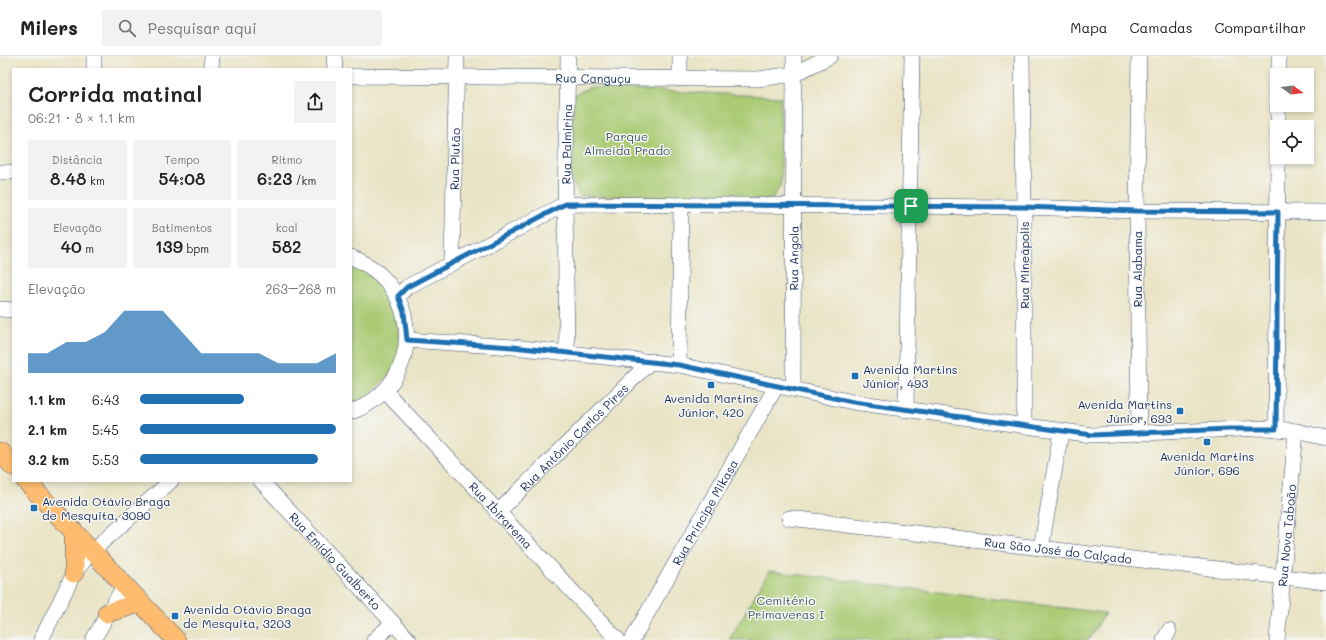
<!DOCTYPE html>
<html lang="pt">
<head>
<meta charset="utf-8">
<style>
  :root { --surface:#fff; --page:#f2f2f2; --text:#222; --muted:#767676; --line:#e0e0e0; --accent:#1f6fb2 }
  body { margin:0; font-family:Mali,sans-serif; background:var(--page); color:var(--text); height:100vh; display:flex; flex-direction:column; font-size:15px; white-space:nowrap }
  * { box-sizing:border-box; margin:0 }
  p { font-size:13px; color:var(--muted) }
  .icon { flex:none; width:22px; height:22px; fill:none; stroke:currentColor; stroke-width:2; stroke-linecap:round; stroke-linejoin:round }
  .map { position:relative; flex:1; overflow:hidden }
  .sheet { position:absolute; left:12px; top:12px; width:340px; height:414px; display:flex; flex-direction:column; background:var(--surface); border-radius:0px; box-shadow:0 2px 6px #0003 }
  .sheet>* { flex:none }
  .needle { width:26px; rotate:104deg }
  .tools { position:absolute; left:1270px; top:12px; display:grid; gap:8px }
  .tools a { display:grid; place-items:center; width:44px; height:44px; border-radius:0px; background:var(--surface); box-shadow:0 2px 6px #0003; font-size:20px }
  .pin { position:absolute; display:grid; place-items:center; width:34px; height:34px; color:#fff; margin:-17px; border-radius:8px; box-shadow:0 2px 6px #0006 }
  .round { display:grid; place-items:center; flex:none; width:42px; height:42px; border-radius:0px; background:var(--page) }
  .summary { display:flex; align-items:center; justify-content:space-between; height:68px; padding:0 16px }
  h1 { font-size:22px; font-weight:600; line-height:30px }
  .stats { display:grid; grid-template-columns:repeat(3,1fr); gap:6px; height:68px; padding:4px 16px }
  .stats div { display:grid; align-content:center; border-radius:0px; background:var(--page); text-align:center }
  .stats b { font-size:17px; font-weight:600 }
  .stats small { font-size:11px; font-weight:400 }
  .stats p { font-size:11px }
  .chart { height:112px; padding:8px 16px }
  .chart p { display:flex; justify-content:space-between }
  .chart svg { width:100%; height:72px; margin-top:4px; fill:var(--accent); opacity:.7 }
  ul { padding:0 16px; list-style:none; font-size:13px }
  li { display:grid; grid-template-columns:64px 48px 1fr; align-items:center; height:30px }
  li i { height:10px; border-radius:5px; background:var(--accent) }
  header { display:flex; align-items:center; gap:24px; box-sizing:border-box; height:56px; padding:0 20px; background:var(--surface); border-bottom:1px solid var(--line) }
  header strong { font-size:19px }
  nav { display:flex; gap:22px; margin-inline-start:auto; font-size:14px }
  .search { width:280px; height:36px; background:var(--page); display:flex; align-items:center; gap:10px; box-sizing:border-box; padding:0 14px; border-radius:0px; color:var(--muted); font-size:15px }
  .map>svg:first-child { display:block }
  .green { fill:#abcb74; stroke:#637d69 }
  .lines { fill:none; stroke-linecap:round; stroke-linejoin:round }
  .minor-casing { stroke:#3a4a6d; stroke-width:16 }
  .major-casing { stroke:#3a4a6d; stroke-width:20 }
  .minor { stroke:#fff; stroke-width:15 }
  .major { stroke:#fdbc70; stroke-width:19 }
  .route-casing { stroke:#fff; stroke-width:8 }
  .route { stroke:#1f6fb2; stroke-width:5 }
  .poi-dot { fill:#1f6fb2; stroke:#f6f6f2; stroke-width:1.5 }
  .labels { text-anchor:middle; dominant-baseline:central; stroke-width:3; stroke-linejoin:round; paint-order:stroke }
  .street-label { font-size:12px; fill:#1b2f5e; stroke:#f6f6f2 }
  .park-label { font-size:12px; fill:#3f5664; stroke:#f6f6f2 }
  .poi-label { font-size:12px; fill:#1b2f5e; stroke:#f6f6f2; text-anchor:start }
</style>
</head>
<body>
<header>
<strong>Milers</strong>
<div class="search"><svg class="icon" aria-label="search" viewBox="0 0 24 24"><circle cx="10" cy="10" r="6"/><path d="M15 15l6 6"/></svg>Pesquisar aqui</div>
<nav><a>Mapa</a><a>Camadas</a><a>Compartilhar</a></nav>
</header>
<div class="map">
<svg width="1326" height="584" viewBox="0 0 1326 584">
  <rect width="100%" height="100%" fill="#f6f6f2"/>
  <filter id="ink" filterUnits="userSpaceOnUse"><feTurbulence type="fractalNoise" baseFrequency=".025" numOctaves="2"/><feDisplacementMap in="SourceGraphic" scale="8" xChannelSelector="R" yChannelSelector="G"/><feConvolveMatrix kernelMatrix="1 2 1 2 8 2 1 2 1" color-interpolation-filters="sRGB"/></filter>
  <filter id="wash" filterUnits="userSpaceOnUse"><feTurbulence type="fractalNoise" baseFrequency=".012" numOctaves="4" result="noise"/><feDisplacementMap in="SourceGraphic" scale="16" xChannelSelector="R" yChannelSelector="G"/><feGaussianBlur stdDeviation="0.9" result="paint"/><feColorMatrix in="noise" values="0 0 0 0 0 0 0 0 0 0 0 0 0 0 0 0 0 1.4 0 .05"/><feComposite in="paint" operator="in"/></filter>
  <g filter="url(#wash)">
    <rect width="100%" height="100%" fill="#e9e4c5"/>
    <g class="green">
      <polygon points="590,31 781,41 781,128 772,144 580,140 570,122 574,39"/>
      <polygon points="351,201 396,236 402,307 351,356"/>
      <polygon points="769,515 1105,557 1089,584 729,584"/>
    </g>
  </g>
  <g filter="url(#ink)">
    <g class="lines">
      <g class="minor-casing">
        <g id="minor">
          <polyline points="94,0 94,13"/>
          <polyline points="334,0 335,13"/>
          <polyline points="680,0 680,23"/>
          <polyline points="1022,0 1024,151 1024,370"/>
          <polyline points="211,13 212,0"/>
          <polyline points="1279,19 1279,0"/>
          <path id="s1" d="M351,20L758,23L794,18L830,0"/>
          <polyline points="1278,71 1278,49"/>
          <polyline points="0,116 13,116"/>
          <path d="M351,201C424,229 426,329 351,356"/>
          <path id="s2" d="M452,207L457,0"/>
          <polyline points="398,240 407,231 565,148 1024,151 1137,155 1326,156"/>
          <polyline points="0,253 13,254"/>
          <polyline points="407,284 513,291 679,309 853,346 1092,379 1266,372 1296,375 1326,382"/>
          <path id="s3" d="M567,296L565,148L568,0"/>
          <polyline points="679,309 681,150"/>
          <path id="s4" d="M793,333L794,0"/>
          <path id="s5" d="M385,335L618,584"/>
          <polyline points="906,354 912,0"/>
          <polyline points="1276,373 1278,101"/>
          <polyline points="1139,378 1137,155 1139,0"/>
          <path id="s6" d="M261,425L409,584"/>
          <path id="s7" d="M497,457L651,305"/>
          <path id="s8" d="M789,462L1326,526"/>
          <polyline points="1041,492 1061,376"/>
          <polyline points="41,584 74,517 91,496 171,425"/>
          <polyline points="93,584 124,530"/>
          <polyline points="374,584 393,567"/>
          <path id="s9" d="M632,584L777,329"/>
          <polyline points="1164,584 1169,575"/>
          <path id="s10" d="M1277,584L1296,375"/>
        </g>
      </g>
      <g class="major-casing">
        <g id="major">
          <polyline points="0,396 13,410"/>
          <polyline points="26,425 176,584"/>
          <polyline points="74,517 74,477"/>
          <polyline points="107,557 140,547"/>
        </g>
      </g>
      <use href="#minor" class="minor"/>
      <use href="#major" class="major"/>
    </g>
  </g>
  <g class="lines" filter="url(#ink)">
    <g class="route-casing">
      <polygon id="route" points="565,148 1024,151 1137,155 1278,156 1276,373 1229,373 1092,379 853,346 679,309 513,291 407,284 404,256 398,240 407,231"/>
    </g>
    <use href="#route" class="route"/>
  </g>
  <g class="poi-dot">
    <rect x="851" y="316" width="8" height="8" rx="2"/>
    <rect x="707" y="325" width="8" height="8" rx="2"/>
    <rect x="1176" y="351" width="8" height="8" rx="2"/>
    <rect x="1203" y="382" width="8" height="8" rx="2"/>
    <rect x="30" y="448" width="8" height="8" rx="2"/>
    <rect x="171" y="556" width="8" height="8" rx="2"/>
  </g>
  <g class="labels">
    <g class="street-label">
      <text stroke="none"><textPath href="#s1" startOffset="242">Rua Canguçu</textPath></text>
      <text stroke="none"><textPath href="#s3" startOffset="208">Rua Palmirina</textPath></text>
      <text stroke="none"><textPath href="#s2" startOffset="104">Rua Plutão</textPath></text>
      <text stroke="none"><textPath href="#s4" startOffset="131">Rua Angola</textPath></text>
      <text transform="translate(1024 209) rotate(-90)">Rua Mineápolis</text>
      <text transform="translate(1137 213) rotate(-90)">Rua Alabama</text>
      <text stroke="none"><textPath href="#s7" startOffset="108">Rua Antônio Carlos Pires</textPath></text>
      <text stroke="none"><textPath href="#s9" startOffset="147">Rua Príncipe Mikasa</textPath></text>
      <text stroke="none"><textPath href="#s5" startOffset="170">Rua Ibirarema</textPath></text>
      <text stroke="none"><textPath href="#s10" startOffset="105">Rua Nova Taboão</textPath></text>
      <text stroke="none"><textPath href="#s8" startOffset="271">Rua São José do Calçado</textPath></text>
      <text stroke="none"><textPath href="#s6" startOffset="109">Rua Emídio Gualberto</textPath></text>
    </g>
    <g class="park-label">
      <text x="627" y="80">Parque<tspan x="627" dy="14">Almeida Prado</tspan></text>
      <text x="786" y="544">Cemitério<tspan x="786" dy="14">Primaveras I</tspan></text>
    </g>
    <g class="poi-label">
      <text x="863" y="313">Avenida Martins<tspan x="863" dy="14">Júnior, 493</tspan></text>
      <text x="711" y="342" text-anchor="middle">Avenida Martins<tspan x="711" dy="14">Júnior, 420</tspan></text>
      <text x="1172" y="348" text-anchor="end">Avenida Martins<tspan x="1172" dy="14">Júnior, 693</tspan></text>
      <text x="1207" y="400" text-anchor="middle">Avenida Martins<tspan x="1207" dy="14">Júnior, 696</tspan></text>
      <text x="42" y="445">Avenida Otávio Braga<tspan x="42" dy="14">de Mesquita, 3090</tspan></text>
      <text x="183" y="553">Avenida Otávio Braga<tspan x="183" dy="14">de Mesquita, 3203</tspan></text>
    </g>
  </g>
</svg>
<div class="tools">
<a><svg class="needle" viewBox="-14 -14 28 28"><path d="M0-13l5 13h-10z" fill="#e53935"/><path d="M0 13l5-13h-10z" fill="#767676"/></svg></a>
<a><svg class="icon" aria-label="locate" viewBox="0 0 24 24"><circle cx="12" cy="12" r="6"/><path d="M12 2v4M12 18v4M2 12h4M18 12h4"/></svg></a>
</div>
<div class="pin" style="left:911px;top:150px;background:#1e9e55"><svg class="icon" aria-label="arrive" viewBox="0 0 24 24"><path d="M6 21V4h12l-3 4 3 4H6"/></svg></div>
<section class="sheet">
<div class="summary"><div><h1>Corrida matinal</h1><p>06:21 · 8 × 1.1 km</p></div><a class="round"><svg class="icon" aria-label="share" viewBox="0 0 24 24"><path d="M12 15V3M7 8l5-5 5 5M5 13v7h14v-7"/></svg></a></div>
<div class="stats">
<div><p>Distância</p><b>8.48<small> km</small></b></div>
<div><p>Tempo</p><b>54:08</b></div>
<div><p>Ritmo</p><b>6:23<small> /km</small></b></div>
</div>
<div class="stats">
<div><p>Elevação</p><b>40<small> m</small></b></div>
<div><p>Batimentos</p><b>139<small> bpm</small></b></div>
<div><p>kcal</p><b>582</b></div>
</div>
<div class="chart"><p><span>Elevação</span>263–268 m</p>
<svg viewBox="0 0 160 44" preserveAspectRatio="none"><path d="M0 44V32L10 32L20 25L30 25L40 19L50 6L60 6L70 6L80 19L90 32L100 32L110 32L120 32L130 38L140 38L150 38L160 32V44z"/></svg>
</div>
<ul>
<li><b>1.1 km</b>6:43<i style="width:53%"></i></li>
<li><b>2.1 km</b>5:45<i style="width:100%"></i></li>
<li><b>3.2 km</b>5:53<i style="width:91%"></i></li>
</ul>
</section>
</div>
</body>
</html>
